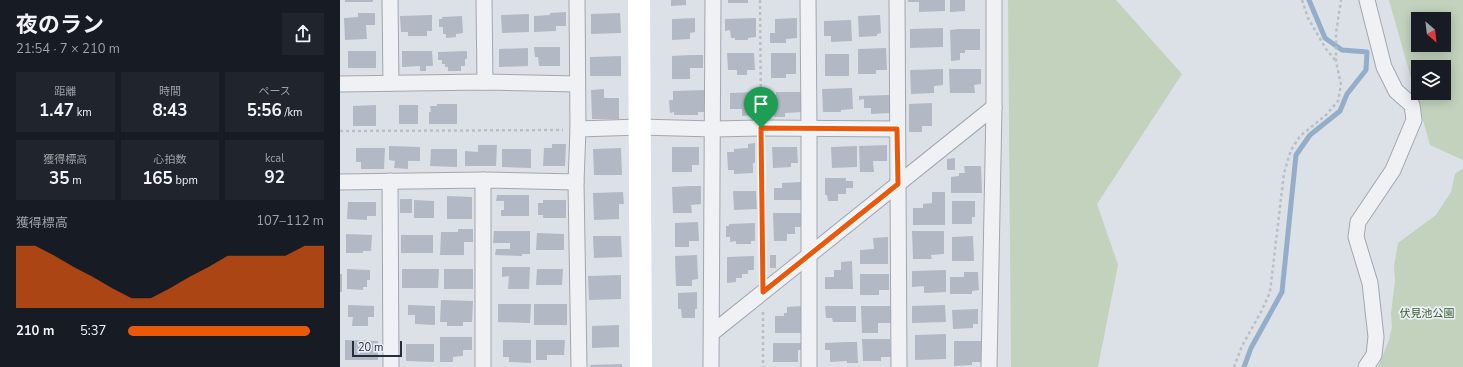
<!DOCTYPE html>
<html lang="ja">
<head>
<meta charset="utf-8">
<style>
  :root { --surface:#171b24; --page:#20242c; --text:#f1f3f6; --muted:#9ea1a6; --accent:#ea580c }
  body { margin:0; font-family:"Nunito Sans","Noto Sans JP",sans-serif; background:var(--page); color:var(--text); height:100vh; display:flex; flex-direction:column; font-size:15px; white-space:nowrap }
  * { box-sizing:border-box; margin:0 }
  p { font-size:13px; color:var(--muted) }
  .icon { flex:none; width:22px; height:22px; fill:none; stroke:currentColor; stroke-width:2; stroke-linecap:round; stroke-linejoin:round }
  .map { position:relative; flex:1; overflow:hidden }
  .sheet { display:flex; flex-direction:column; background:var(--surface); width:340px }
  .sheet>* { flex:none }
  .needle { width:26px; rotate:152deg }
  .tools { position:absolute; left:1071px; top:12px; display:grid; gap:8px }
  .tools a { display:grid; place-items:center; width:40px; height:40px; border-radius:0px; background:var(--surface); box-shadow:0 2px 10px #0003; font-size:20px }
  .scale { position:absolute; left:12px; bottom:10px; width:50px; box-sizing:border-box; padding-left:4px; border:2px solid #252e3e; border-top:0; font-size:11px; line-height:14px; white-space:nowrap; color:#252e3e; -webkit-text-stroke:3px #ebeff5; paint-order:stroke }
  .pin { position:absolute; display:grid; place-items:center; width:34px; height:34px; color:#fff; margin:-41px -17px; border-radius:50% 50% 50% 0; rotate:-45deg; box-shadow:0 0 4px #0007 }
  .pin .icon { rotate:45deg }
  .round { display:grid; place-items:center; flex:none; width:42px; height:42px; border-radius:0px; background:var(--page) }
  .headline { display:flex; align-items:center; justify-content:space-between; height:68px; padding:0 16px }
  h1 { font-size:22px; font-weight:700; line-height:30px }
  .stats { display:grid; grid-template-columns:repeat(3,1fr); gap:6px; height:68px; padding:4px 16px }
  .stats div { display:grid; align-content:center; border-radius:0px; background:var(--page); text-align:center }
  .stats b { font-size:17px; font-weight:700 }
  .stats small { font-size:11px; font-weight:400 }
  .stats p { font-size:11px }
  .chart { height:112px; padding:8px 16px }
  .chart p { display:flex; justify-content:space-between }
  .chart svg { width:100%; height:72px; margin-top:4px; fill:var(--accent); opacity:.7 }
  ul { padding:0 16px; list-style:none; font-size:13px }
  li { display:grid; grid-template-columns:64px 48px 1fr; align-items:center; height:30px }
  li i { height:10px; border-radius:5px; background:var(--accent) }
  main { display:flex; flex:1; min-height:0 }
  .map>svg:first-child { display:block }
  .green { fill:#c2d2bc; fill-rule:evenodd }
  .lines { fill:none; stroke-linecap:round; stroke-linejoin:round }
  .stream { stroke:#94aeca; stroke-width:5 }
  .building { fill:#b3b9c4 }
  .street-casing { stroke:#a1a7b1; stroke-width:17 }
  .path { stroke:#babec5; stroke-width:2.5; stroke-dasharray:3 3; stroke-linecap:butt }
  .street { stroke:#eff1f5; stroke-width:15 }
  .secondary { stroke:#fff; stroke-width:22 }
  .route-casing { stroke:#fff; stroke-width:8 }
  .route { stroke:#ea580c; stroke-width:5 }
  .labels { text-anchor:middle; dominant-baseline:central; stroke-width:3.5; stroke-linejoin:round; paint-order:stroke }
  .park-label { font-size:11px; fill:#395b31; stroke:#ebeff5 }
</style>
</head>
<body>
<main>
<section class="sheet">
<div class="headline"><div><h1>夜のラン</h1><p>21:54 · 7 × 210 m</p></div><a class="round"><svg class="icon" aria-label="share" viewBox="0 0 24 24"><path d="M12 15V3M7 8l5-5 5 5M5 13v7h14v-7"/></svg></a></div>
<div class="stats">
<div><p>距離</p><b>1.47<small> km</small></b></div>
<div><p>時間</p><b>8:43</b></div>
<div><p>ペース</p><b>5:56<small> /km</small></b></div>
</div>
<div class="stats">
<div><p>獲得標高</p><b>35<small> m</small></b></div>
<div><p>心拍数</p><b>165<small> bpm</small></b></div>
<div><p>kcal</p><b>92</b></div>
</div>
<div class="chart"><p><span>獲得標高</span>107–112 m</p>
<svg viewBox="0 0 160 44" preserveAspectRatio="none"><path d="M0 44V6L10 6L20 12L30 19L40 25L50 32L60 38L70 38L80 32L90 25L100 19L110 12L120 12L130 12L140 12L150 6L160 6V44z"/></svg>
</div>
<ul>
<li><b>210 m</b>5:37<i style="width:93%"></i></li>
</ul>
</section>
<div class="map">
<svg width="1123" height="367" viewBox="0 0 1123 367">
  <rect width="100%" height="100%" fill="#dce0e7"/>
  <g class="green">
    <polygon points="668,0 776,0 842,74 757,204 778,265 758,367 671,367"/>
    <path d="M1049,0H1123V160L1090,145ZM1078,19H1104V45H1078ZM1078,67H1104V93H1078Z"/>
    <polygon points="1123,168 1123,367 1038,367 1049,340 1052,327 1051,313 1055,281 1054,266 1058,243 1096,215 1111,192 1115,174"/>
  </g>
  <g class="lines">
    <polyline class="stream" points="904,367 911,348 942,292 956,155 970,135 1000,111 1007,94 1026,70 1027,52 1002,50 985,38 969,0"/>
  </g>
  <g class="building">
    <rect x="5" y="0" width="28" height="2"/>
    <polygon points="331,0 346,0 346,5 331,6"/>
    <rect x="388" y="0" width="20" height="3"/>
    <polygon points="568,0 605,0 605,11 579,12 579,2 568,2"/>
    <polygon points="610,0 625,0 625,11 610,12"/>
    <polygon points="226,12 226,26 216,26 216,31 194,32 194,16 210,15 210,13"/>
    <polygon points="18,13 35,13 35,25 26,25 27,39 5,40 4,18 18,17"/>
    <polygon points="280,13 281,33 251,34 251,14"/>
    <polygon points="189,14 189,32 162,33 161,15"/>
    <polygon points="92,15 92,31 87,31 87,36 68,36 68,32 61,32 60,16"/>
    <polygon points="540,15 541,33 537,34 537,36 519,37 518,16"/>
    <polygon points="122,16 123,33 116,34 116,37 106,38 106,34 103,34 103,27 99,27 99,19 102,19 102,17"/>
    <polygon points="355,18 355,32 350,33 350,39 332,40 332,19"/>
    <polygon points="416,18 416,37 408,38 408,40 395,40 395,38 391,38 390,30 385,31 385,19"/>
    <polygon points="457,18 457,38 446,39 446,43 430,43 430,33 435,33 435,19"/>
    <polygon points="511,20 512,41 491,42 491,36 484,36 484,21"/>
    <polygon points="603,28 603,47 570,48 570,29"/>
    <polygon points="619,29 640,29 640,50 625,50 625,53 620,53 620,60 611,61 610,30"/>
    <polygon points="194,47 220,47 220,66 199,66 198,57 195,57"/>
    <polygon points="188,48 188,66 159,67 159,49"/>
    <polygon points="546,48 547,70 536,70 536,74 518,74 518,49"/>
    <rect x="8" y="51" width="28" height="17"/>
    <polygon points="62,51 92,51 93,66 86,66 86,71 80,71 80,66 62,67"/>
    <polygon points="127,51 127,59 125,59 125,66 121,66 121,71 108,71 108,67 105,67 105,64 102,64 102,60 98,60 98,52"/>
    <polygon points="387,53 414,53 415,70 407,70 407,75 397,75 397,70 388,70"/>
    <polygon points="431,53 456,53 456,74 446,74 446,78 431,78"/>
    <rect x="485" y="54" width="24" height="22"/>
    <polygon points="350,55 363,55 363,68 350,68 350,79 332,79 332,56"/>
    <polygon points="281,56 281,76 250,76 250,57"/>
    <polygon points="603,69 603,85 594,86 594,93 571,94 570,70"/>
    <polygon points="609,69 641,69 641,84 634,85 635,93 610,93"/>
    <polygon points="512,88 513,109 501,110 501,112 483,112 482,89"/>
    <polygon points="264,89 264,98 279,98 279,119 252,119 251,90"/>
    <polygon points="365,90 365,112 358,112 358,115 334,115 334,112 330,113 329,100 333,100 333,91"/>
    <polygon points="415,92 416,115 402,116 402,109 390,109 390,93"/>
    <polygon points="436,92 463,92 463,112 445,113 445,117 434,117 434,105 437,105"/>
    <polygon points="549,95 550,113 531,114 531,108 524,108 524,99 519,100 519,96"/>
    <polygon points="592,103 592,126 582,126 582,132 569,132 569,104"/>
    <polygon points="97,104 117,104 117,124 89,124 89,112 91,112 90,106 97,106"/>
    <polygon points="36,105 36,126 13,126 13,106"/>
    <rect x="59" y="105" width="19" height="19"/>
    <polygon points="415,143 415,163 413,163 413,173 394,174 394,170 388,170 387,152 394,152 394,149 408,148 408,144"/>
    <polygon points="212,144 226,144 225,166 203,166 204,148 212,148"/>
    <polygon points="138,145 157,145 156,166 125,166 125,151 138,152"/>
    <polygon points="547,145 547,161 533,161 534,172 520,172 519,146"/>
    <polygon points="49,146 80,147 80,161 68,161 68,169 54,168 55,161 49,160"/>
    <polygon points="517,146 517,167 492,168 491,147"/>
    <polygon points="332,147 359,147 359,165 352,165 352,172 332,172"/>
    <polygon points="432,147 457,147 458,163 451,163 451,167 433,168"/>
    <polygon points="16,148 45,148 44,169 21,169 21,162 16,162"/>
    <polygon points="281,148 282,175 254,175 253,149"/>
    <polygon points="91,149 117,149 117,167 90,166"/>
    <polygon points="162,149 191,149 191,168 162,167"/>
    <polygon points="615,158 615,170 607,170 607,159"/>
    <polygon points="624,166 641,166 642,193 611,193 611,177 619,176 619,173 625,173"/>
    <polygon points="485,178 506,178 506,181 513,181 513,188 506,188 506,194 498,194 498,201 488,201 487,195 485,195"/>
    <polygon points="461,182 462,200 434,200 434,188 442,188 442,183"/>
    <polygon points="351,186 361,186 361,204 351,205 352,213 333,213 332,187"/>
    <polygon points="393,191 416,191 417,209 394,210"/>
    <polygon points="283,192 284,204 279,204 279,219 254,220 253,193"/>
    <polygon points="592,192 605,192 605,225 573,225 573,208 583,208 583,204 592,203"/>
    <polygon points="157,195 189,195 189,216 161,216 161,210 164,210 164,201 156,201"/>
    <polygon points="107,196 132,197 132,219 107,219"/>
    <rect x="60" y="199" width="12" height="14"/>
    <polygon points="74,200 94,201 94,218 74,218"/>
    <polygon points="203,200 226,200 226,218 203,218 203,215 198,215 198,203 203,203"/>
    <polygon points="612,201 635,201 635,217 632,217 632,224 612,224"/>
    <polygon points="8,202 36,202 36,216 27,216 27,220 7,219"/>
    <polygon points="433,213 462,213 463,227 455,227 455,234 447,234 447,241 434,241"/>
    <polygon points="358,222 359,241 349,241 349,247 335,247 335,223"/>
    <polygon points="415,223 415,241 411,241 411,244 396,244 396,241 390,242 390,237 386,237 386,226 389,226 389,224"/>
    <polygon points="118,229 133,229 133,242 124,242 124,255 100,255 101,232 118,232"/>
    <polygon points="154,231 190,231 190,254 182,254 182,256 155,255 156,249 170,249 170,243 153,243"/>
    <polygon points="572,231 604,231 604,254 591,255 592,259 573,259"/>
    <polygon points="197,233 224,234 224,250 196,250"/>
    <polygon points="6,234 32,235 31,251 23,251 23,253 6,253"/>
    <rect x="61" y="235" width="32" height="18"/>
    <polygon points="253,236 281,236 282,257 254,258"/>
    <polygon points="633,236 634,261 612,261 612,237"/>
    <polygon points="548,237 548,264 520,264 520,250 534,249 533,238"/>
    <polygon points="357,255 358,279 352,280 352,286 336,286 335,256"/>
    <rect x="430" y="255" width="6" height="13"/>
    <polygon points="414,256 414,270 408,270 408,274 402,274 402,278 396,278 396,282 387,283 387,257"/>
    <polygon points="512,261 513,289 485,289 485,277 494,277 494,270 501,270 501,262"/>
    <polygon points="162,267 190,267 189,289 168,289 169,276 162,277"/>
    <polygon points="7,269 30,270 30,280 27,280 27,287 23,287 23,290 7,289"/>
    <polygon points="62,269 99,269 98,288 62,288"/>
    <rect x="104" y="269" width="29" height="20"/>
    <polygon points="197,269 223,269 222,285 196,285"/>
    <polygon points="606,270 606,292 584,293 584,286 572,287 572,271"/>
    <polygon points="624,272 638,272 639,290 632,291 632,294 610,294 610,277 624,277"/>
    <rect x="0" y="274" width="2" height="18"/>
    <polygon points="520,274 549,274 549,290 539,290 539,295 520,295"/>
    <polygon points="281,275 281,299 249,300 248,276"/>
    <polygon points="357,292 357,309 355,309 355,318 342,318 341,309 338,309 338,293"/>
    <polygon points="101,300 133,301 132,322 123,322 123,326 107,326 107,322 100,322"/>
    <polygon points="158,304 191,304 190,323 158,322"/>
    <rect x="194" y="304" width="33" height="21"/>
    <polygon points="8,305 34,306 34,317 28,317 28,326 12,326 13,317 8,317"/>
    <polygon points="68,305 95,306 95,325 75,324 75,315 68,315"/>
    <polygon points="605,305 606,322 572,323 572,306"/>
    <polygon points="463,306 463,333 435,333 435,316 444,316 444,313 447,313 447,307"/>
    <polygon points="485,306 516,306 516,322 493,322 492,318 486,318"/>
    <polygon points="521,306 551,306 551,323 538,323 538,333 522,333"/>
    <polygon points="638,309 638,324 633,324 633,328 613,329 612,310"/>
    <polygon points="279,325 279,347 252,348 252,326"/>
    <polygon points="606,334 606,359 575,360 575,335"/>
    <polygon points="100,337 132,337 132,350 123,350 123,356 113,357 113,362 100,362"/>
    <polygon points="522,339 550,339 551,357 541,357 541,361 523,361"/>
    <polygon points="5,340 38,341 38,360 5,360"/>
    <polygon points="163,340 191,340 191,363 169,362 169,357 163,357"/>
    <polygon points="196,340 225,340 224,355 207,355 207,360 196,360"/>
    <polygon points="614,341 641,341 642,362 632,362 632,365 614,366"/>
    <polygon points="506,342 517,342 518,363 507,363 507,361 490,362 490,350 485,350 485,343"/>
    <polygon points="433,343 462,343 462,350 458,350 458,362 433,362"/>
    <polygon points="66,344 94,344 94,362 66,361"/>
    <polygon points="282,364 282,367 251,367 250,365"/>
  </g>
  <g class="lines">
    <g class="street-casing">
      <g id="street">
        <polyline points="50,0 51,83"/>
        <polyline points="144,0 145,82"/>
        <polyline points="237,0 238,129 236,182 239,367"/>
        <polyline points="468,0 469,129 469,367"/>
        <polyline points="557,0 559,367"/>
        <polyline points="0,84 145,82 237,84"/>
        <polyline points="238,129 300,127 373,129 421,128 557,129"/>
        <polyline points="143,180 143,367"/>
        <polyline points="50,181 51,367"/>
        <polyline points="0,182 143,180 236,182"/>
        <polyline points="372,333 654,107"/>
        <polyline points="371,367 373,0"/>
        <polyline points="649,367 654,107 654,0"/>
        <polyline points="1026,367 1034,355 1036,337 1030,283 1016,237 1018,222 1053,170 1074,120 1072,105 1056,91 1044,67 1027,0"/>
      </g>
    </g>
    <g class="path">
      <polyline points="420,0 421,113"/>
      <polyline points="962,0 968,18 986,49 996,61"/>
      <polyline points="0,131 223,130"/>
      <polyline points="421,142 423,271"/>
      <polyline points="423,312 423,367"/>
      <polyline points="894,367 902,346 922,310 930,292 944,173 951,150 960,136 986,115 998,101 1001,85 996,61 996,33 1001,0"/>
    </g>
    <use href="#street" class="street"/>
    <polyline class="secondary" points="299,0 301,367"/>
  </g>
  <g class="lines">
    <g class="route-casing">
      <polygon id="route" points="421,128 557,129 558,184 423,292"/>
    </g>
    <use href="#route" class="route"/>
  </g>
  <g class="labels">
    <g class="park-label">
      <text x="1087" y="313">伏見池公園</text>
    </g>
  </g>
</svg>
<div class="tools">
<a><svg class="needle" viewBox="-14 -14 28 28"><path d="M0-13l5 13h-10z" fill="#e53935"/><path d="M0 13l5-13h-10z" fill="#9ea1a6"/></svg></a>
<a><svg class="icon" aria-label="layers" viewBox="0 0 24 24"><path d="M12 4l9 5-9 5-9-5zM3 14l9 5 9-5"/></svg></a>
</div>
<div class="scale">20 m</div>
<div class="pin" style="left:421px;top:128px;background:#1e9e55"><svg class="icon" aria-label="arrive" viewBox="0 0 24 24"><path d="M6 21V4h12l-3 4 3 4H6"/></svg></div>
</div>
</main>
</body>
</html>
